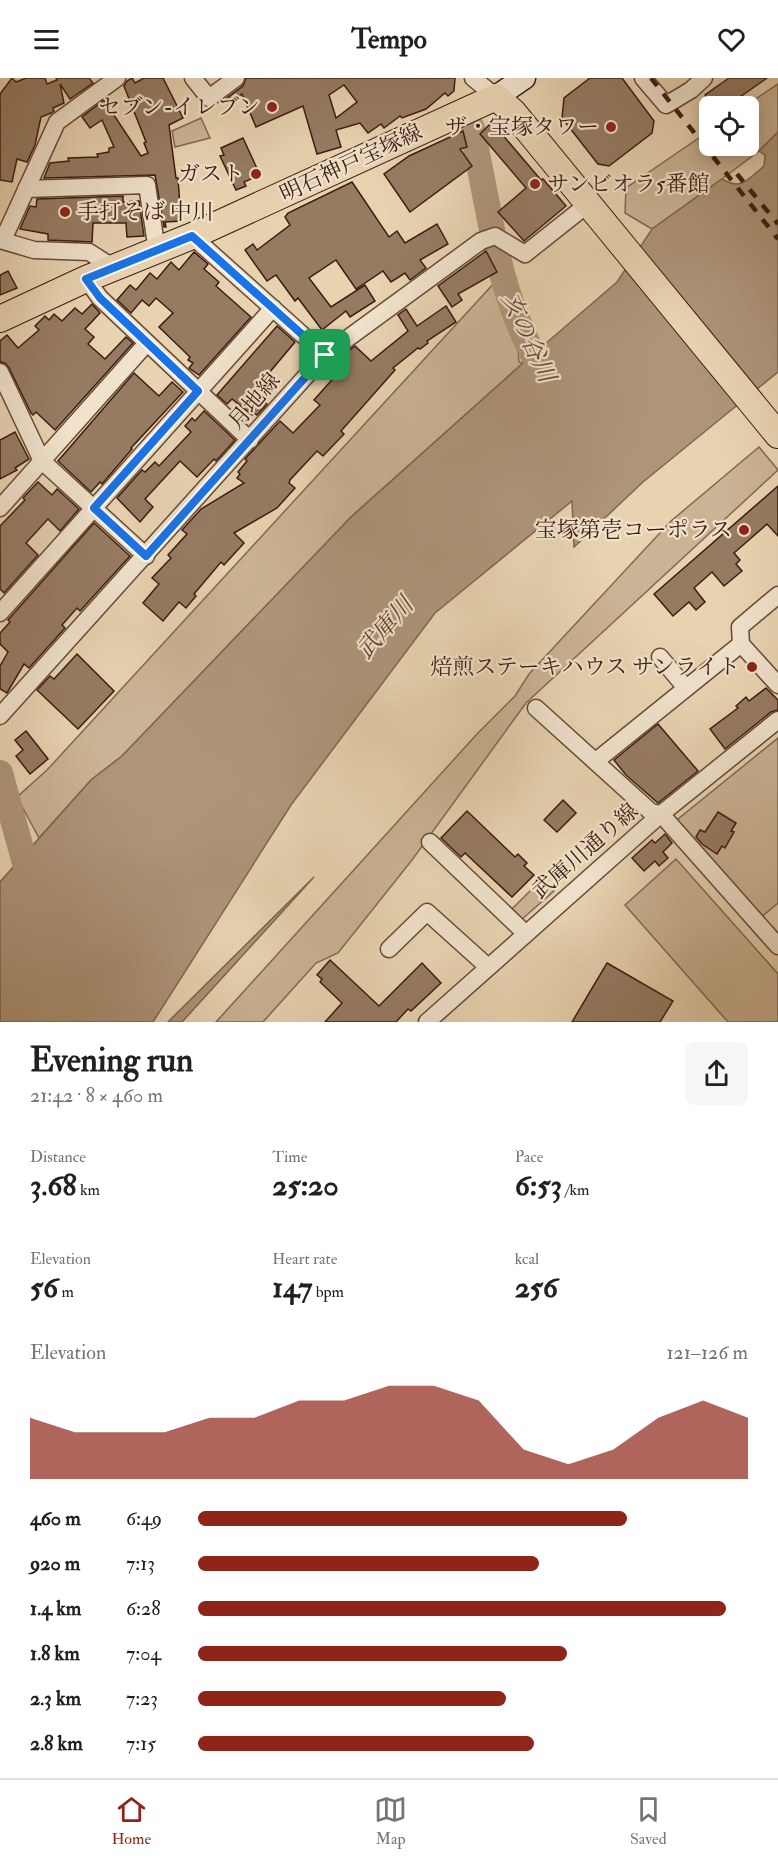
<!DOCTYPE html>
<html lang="en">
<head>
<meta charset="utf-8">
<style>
  :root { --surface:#fff; --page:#f6f6f6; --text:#202124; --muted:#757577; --line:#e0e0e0; --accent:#8f2418 }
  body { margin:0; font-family:"IM FELL Double Pica","Noto Serif JP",serif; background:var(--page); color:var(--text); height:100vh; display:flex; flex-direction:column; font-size:22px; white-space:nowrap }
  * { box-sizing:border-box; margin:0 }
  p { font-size:20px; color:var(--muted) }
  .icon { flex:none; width:33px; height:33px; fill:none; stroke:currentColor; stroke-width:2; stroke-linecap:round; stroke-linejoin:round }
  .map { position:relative; height:944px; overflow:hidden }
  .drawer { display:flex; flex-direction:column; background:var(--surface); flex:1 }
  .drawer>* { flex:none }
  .controls { position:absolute; left:699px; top:18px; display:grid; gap:12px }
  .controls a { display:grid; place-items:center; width:60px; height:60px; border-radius:9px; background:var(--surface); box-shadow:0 3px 15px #0003; font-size:30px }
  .pin { position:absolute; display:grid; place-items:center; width:51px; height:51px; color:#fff; margin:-26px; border-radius:12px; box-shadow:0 3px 9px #0006 }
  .round { display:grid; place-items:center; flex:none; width:63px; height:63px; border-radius:9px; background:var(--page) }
  .summary { display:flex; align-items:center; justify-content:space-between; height:102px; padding:0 30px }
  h1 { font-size:33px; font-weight:800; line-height:45px }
  .stats { display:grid; grid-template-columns:repeat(3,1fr); gap:9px; height:102px; padding:6px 30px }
  .stats div { display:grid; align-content:center }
  .stats b { font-size:30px; font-weight:800 }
  .stats small { font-size:16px; font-weight:400 }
  .stats p { font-size:16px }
  .chart { height:168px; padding:12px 30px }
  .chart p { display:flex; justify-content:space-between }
  .chart svg { width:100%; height:108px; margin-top:6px; fill:var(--accent); opacity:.7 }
  ul { padding:0 30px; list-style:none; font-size:20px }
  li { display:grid; grid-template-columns:96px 72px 1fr; align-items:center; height:45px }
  li i { height:15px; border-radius:8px; background:var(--accent) }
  header { display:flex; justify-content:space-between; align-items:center; height:78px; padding:0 30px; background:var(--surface); font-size:27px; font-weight:800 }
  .dock { display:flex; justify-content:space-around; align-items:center; height:84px; border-top:2px solid var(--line); background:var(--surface); font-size:16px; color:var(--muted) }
  .dock a { display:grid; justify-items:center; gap:3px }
  .dock .on { color:var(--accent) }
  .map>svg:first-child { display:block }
  .green { fill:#cbb495; stroke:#846852; stroke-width:1.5 }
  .water { fill:#ae957a; stroke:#81654f; stroke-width:1.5 }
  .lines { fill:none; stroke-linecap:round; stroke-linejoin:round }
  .river { stroke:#ae957a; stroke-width:26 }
  .building { fill:#967b63; stroke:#3d1c0f; stroke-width:1.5; fill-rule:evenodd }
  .street-casing { stroke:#684a38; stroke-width:19 }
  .secondary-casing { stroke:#3d1c0f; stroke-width:25 }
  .primary-casing { stroke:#3d1c0f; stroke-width:28 }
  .street { stroke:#f0e2cc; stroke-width:16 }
  .secondary { stroke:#f0e2cc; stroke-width:22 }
  .primary { stroke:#e8d3b1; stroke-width:26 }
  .rail { stroke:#3d1c0f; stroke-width:4.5; stroke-dasharray:10 10; stroke-linecap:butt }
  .route-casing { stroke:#fff; stroke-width:12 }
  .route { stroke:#1a73e8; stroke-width:8 }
  .poi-dot { fill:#8f2418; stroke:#f0e2cc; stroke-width:2 }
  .labels { text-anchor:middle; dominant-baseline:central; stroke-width:4.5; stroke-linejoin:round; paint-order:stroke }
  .poi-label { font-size:22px; fill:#3d1c0f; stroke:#f0e2cc; text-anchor:end }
  .street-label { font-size:22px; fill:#3d1c0f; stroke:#f0e2cc }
  .water-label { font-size:24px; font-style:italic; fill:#654634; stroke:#f0e2cc }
</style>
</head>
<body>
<header><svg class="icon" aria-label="menu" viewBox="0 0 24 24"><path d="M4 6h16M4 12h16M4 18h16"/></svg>Tempo<svg class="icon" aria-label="heart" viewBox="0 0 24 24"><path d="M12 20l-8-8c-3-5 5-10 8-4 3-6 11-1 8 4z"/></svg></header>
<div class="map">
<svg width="778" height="944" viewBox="0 0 778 944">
  <rect width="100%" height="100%" fill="#e8d3b1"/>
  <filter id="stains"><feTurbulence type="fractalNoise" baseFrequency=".00333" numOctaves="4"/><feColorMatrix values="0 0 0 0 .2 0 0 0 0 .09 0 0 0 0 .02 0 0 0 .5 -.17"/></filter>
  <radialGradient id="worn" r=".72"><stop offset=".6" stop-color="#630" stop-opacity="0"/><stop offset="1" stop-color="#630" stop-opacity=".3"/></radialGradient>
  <g class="green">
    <polygon points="778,6 778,54 759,73 722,101 652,151 625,135 626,110 709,53 710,68 748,68 748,28 745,28"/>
    <polygon points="201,40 210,60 175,69 172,53"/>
    <polygon points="496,203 508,241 516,251 519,284 523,285 351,439 122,678 91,702 39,760 17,719 47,692"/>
    <polygon points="759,369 778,392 526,625 412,782 338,875 316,885 263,944 216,944 477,656 515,618 529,596 671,443"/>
    <polygon points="778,660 778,825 759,841 675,747 678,741"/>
    <polygon points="676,781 778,896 778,944 728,944 625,827"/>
    <polygon points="541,802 554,813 521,842 511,832"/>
  </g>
  <g class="water">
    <path d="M778,54V294L643,404L574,469L572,423L435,535L291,727L153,944H0V804L91,702L122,678L351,439L523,285L617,204L652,151L722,101C742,113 748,101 764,88L765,77L759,73Z"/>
    <polygon points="314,799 182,944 168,944"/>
  </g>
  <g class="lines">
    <g class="river">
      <polyline points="472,50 492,152"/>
      <path d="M496,170C506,218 524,264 549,306"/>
      <polyline points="0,695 32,810"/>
    </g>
  </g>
  <g class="building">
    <polygon points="12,0 16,4 26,0 45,0 47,6 57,2 56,0 89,0 93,5 70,21 60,6 64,25 53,30 54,33 51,35 41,39 35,67 27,84 17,81 12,104 0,102 0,16"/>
    <polygon points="132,0 135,5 144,0 163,0 183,40 169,47 176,100 178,100 181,143 165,144 166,149 164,149 155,97 44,100 50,85 69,83 68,80 98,79 97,76 109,74 109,70 114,69 102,42 90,50 82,39 104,22 141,78 148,75 144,65 146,64 124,8 127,3"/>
    <path d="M246,0H455L454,13L448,18L445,15L426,31L402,40L400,38L384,50L381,46L368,55L360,45L336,52L341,69L317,76L303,28L256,49L242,16L231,25L227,20L243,8ZM344,7L357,24L336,40L329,17Z"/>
    <polygon points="590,0 622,0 654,43 652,55 609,88 598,86 562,40 564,20"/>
    <polygon points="729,0 767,0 727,28 714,28 705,17"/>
    <polygon points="491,45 495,48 541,102 543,101 566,128 524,163 498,134 526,110 480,56"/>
    <polygon points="463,53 467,69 460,71 472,88 410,134 384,96 409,78"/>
    <polygon points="243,60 260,97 244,104 246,108 236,112 220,78 224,77 221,70"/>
    <polygon points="352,104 389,159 397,153 405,165 437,146 448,166 420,182 426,190 410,202 405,195 391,204 383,193 356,211 336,182 309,200 331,229 365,207 375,223 350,239 346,233 322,252 298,220 295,223 276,197 267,203 245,172 253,166 257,172 290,147 285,139 288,135"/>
    <polygon points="123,118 123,124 139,123 144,158 127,159 126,145 93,145 92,164 48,162 48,156 20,151 30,128 36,129 37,121"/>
    <polygon points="486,173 497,194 458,216 462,222 452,229 438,208"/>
    <polygon points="194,174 208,186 204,191 219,204 216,208 251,239 199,297 189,290 193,285 188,282 190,279 159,249 173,235 156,220 149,228 142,222 131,235 117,222 130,207 136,212 150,195 157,201 171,184 179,192"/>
    <polygon points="8,193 17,210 0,217 0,197"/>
    <polygon points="92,226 100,235 85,251 94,259 88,266 105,281 126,259 133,265 55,352 36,334 33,337 31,335 9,290 5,285 0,284 0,263 7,257 18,270 39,252 35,248 45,238 49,242 54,236 62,243 75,230 82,236"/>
    <polygon points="446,228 456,244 427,263 428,265 420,271 418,270 393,290 395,292 341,353 344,356 323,378 317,373 290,402 289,405 295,410 277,430 234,455 244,465 224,487 221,484 194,516 196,518 186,530 179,524 163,543 143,525 159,506 152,500 171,480 168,477 187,456 182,452 201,431 244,405 237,400 240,396 238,394 247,383 245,381 280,343 293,355 320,327 314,322 338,295 335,293 340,288 335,283 336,282 355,268 371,283 408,253 398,237 406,231 417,248"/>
    <polygon points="277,248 295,264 269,295 279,303 262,322 267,326 257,337 254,335 252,337 232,321 227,326 217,317"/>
    <polygon points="134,295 159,318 172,304 183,314 131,370 132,371 102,406 100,404 91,414 58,383"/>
    <polygon points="204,333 235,362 216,383 214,381 197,399 180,383 145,421 153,429 140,444 117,420 142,392 145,394 155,384 159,388 191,354 185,348 192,340 195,343"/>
    <polygon points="15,354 29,381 15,390 17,392 0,401 0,362"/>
    <polygon points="38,404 52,417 57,411 79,431 60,453 48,441 26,465 38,477 4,515 0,511 0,448 25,422 23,420"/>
    <polygon points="778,408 778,458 767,446 734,475 740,482 736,486 742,493 724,508 712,494 694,510 705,524 696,532 689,524 673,538 654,516"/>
    <polygon points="94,445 130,478 80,533 77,530 62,547 65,550 29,590 24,586 7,615 0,611 0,588 8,574 0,566 0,555 10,544 8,542"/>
    <polygon points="77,576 114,613 78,651 37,612 50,598 54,601"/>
    <polygon points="766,610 778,622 778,632 771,634 725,671 710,651 738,630 736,628 746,619 749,623"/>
    <polygon points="658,646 698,693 658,725 626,697 614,682"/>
    <polygon points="26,653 48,681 30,696 16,678 23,672 15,662"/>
    <polygon points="563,722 576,735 557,754 544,742"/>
    <polygon points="467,733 515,779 518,776 527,785 524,788 534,797 512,819 465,775 461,779 441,760"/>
    <polygon points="718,734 736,745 731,753 734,754 725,770 722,768 717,776 702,766 696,759 700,752 705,754"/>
    <polygon points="665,756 672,765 663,774 668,780 659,788 655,783 644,793 632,780 652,762 655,765"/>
    <polygon points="330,882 379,928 422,885 441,905 411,933 408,931 396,944 325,944 342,925 320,904 322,901 317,897"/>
    <polygon points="607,885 673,923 660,944 572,944"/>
  </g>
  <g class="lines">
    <g class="street-casing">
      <g id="street">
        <polyline points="193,0 209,20 236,0"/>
        <polyline points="473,0 496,19"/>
        <polyline points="643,0 666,27 691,12 704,0"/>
        <polyline points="26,111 147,107 157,173"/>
        <polyline points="192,158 325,277"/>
        <polyline points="0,162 34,172 89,174 114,190"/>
        <polyline points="3,162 57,44 117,0"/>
        <polyline points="86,201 100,220 250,362"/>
        <polyline points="0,294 42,383 146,478"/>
        <polyline points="0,430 147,265"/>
        <polyline points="778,517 740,549 741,566 778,607"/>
        <polyline points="0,535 273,230"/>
        <polyline points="660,579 686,610"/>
        <polyline points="536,630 651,734 661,736 778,868"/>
        <polyline points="0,638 325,277 481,163 495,158 525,176 588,126"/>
        <polyline points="596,683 741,566"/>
        <polyline points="430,764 525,855"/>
        <polyline points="389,871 427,834 488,889"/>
        <polyline points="427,944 661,736 778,642"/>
      </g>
    </g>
    <g class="secondary-casing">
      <polyline id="secondary" points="496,19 524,0"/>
    </g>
    <g class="primary-casing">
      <polyline id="primary" points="0,241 86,201 192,158 496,19 513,34 778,357"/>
    </g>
    <use href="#street" class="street"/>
    <use href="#secondary" class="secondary"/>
    <use href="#primary" class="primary"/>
    <g class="rail">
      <polyline points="651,0 778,161"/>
      <polyline points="737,96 778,146"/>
    </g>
  </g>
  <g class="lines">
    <g class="route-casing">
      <polygon id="route" points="192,158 325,277 146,478 94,430 198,313 100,220 86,201"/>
    </g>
    <use href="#route" class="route"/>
  </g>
  <g class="poi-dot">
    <circle cx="272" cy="29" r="6"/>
    <circle cx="611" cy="49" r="6"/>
    <circle cx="256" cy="96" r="6"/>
    <circle cx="535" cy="106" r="6"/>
    <circle cx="65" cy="134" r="6"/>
    <circle cx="744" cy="452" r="6"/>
    <circle cx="752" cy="589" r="6"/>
  </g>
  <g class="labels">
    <g class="poi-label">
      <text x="260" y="29">セブン-イレブン</text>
      <text x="599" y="49">ザ・宝塚タワー</text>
      <text x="244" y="96">ガスト</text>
      <text x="547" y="106" text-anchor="start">サンビオラ5番館</text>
      <text x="77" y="134" text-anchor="start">手打そば 中川</text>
      <text x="732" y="452">宝塚第壱コーポラス</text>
      <text x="740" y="589">焙煎ステーキハウス サンライト</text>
    </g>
    <g class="street-label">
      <text transform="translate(351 85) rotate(-25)">明石神戸宝塚線</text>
      <text transform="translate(254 323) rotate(-49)">月地線</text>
      <text transform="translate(585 773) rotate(-41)">武庫川通り線</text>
    </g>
    <g class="water-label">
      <text transform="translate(528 259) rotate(65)">亥の谷川</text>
      <text transform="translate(385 550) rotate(-49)">武庫川</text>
    </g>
  </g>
  <rect width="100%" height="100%" filter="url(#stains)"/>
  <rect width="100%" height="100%" fill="url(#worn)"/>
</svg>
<div class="controls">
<a><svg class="icon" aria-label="locate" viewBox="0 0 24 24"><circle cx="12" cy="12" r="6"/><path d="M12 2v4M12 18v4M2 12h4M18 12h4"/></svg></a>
</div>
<div class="pin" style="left:325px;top:277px;background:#1e9e55"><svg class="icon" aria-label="arrive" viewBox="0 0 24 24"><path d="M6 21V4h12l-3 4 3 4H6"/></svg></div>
</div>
<section class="drawer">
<div class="summary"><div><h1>Evening run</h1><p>21:42 · 8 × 460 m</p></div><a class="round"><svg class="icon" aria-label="share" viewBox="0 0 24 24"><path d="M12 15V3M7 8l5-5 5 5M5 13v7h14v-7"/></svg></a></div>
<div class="stats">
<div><p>Distance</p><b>3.68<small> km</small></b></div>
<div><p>Time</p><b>25:20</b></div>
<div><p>Pace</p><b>6:53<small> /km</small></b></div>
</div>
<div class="stats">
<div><p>Elevation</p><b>56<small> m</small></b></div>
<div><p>Heart rate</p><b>147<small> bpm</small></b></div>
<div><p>kcal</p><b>256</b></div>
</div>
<div class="chart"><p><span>Elevation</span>121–126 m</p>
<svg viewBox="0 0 160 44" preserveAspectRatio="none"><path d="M0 44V19L10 25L20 25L30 25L40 19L50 19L60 12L70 12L80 6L90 6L100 12L110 32L120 38L130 32L140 19L150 12L160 19V44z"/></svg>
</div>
<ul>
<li><b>460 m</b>6:49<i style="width:78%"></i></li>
<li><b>920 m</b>7:13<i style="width:62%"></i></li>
<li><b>1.4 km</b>6:28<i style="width:96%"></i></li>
<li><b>1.8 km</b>7:04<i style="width:67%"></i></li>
<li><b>2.3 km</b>7:23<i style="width:56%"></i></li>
<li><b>2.8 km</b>7:15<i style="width:61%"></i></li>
</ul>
</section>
<nav class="dock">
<a class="on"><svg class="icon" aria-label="home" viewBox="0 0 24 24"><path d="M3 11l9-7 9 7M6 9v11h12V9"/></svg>Home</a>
<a><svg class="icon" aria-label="map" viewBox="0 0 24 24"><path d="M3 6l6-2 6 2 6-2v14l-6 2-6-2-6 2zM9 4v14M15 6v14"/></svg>Map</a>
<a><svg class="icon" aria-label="saved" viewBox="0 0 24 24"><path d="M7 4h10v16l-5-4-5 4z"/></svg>Saved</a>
</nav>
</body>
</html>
